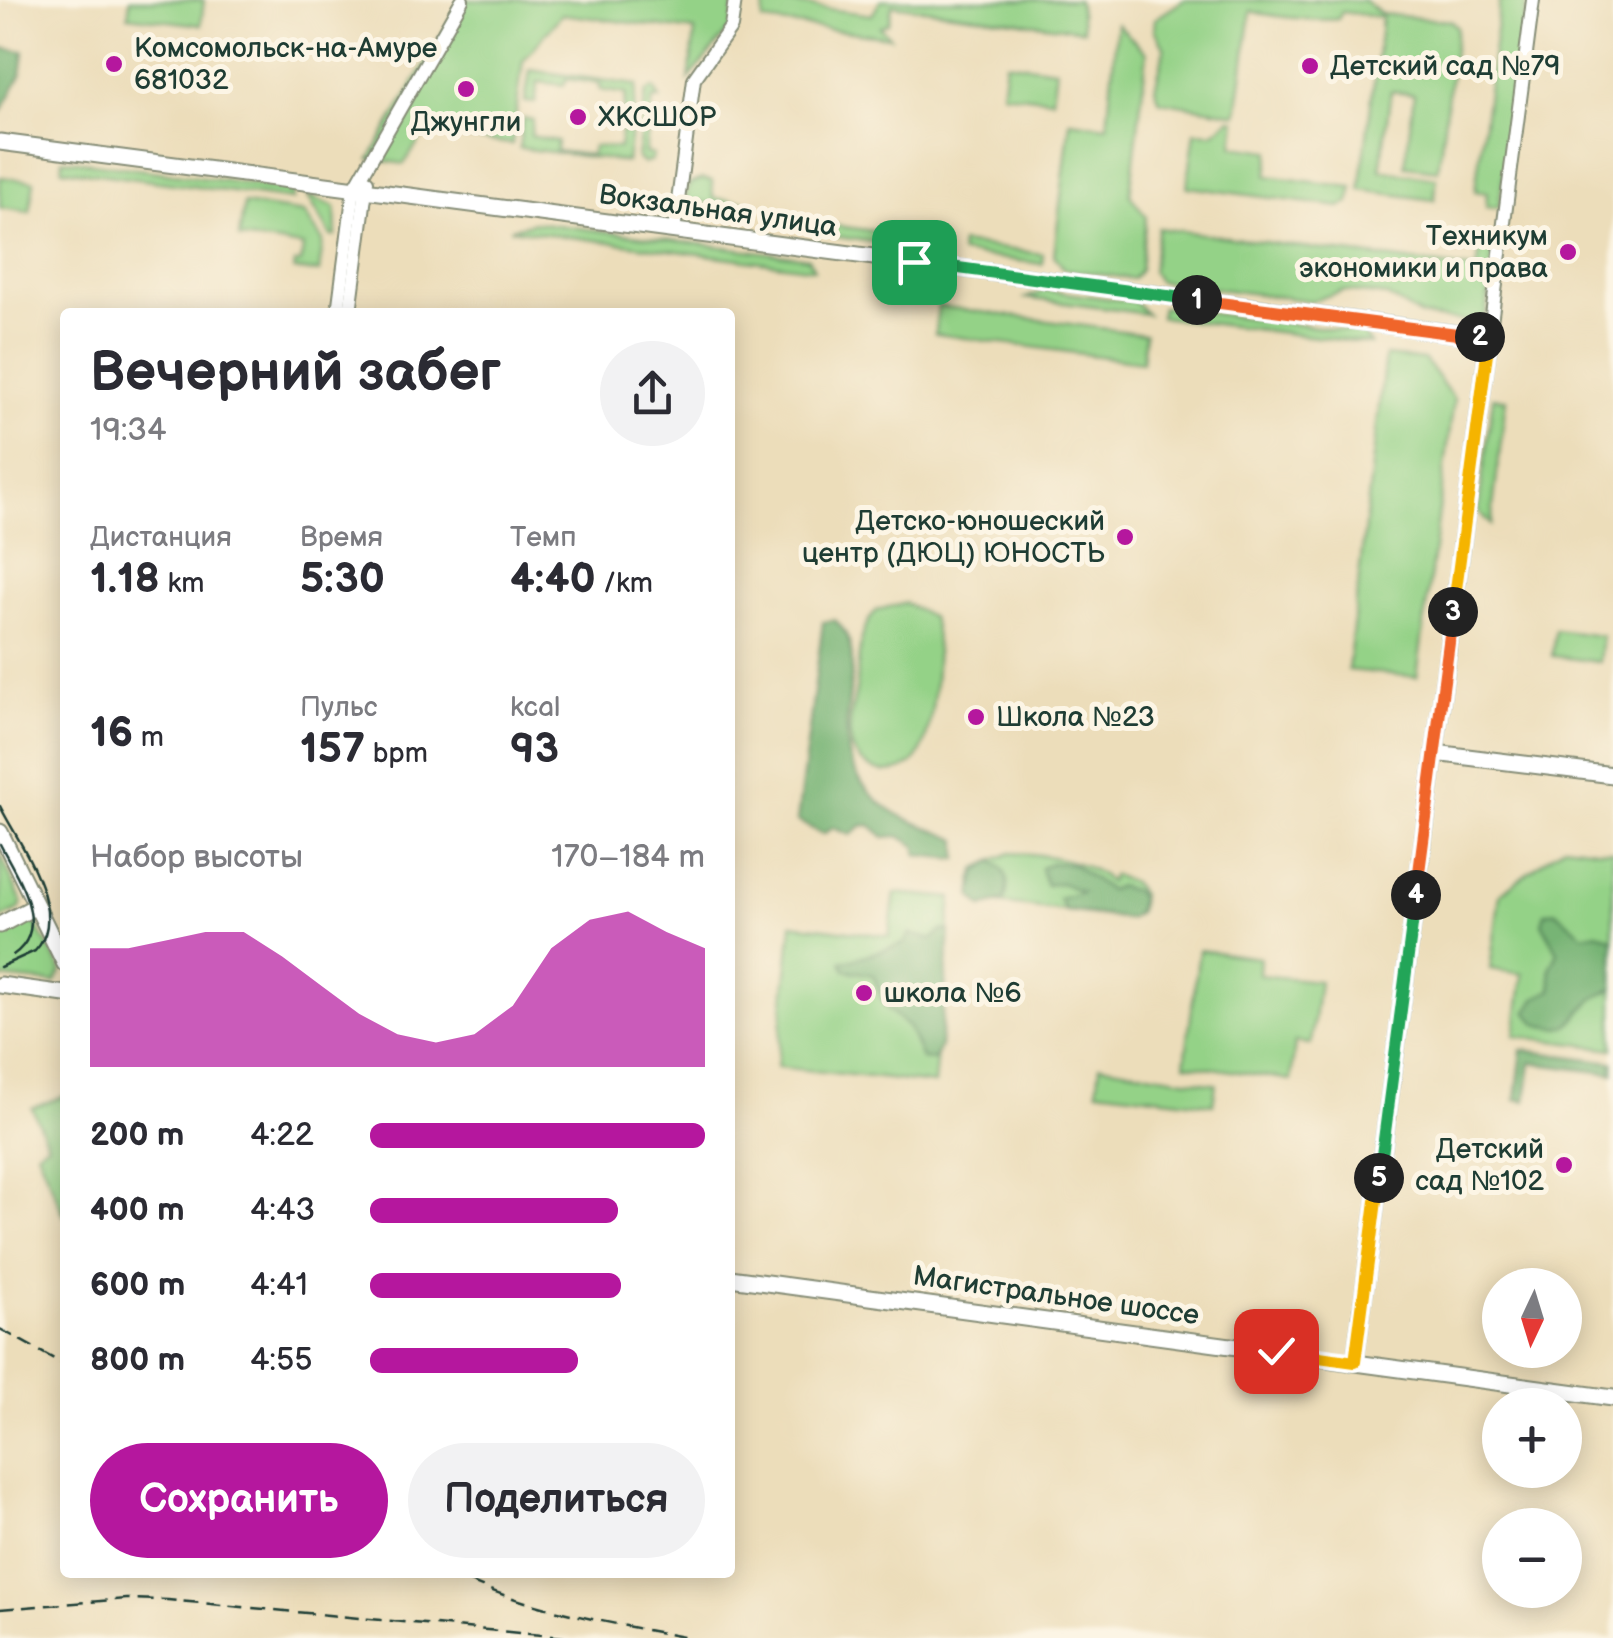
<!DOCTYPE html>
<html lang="ru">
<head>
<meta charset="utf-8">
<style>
  :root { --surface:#fff; --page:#f2f2f3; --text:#2b2b33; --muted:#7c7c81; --accent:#b5179e }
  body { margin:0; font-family:"Balsamiq Sans",sans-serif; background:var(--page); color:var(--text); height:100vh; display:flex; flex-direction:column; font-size:38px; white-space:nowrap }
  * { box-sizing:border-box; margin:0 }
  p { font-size:32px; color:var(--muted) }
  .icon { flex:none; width:55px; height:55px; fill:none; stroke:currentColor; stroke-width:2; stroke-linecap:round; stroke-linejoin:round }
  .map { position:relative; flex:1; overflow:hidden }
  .sheet { position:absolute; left:60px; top:308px; width:675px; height:1270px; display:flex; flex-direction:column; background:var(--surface); border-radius:10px; box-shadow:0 5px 25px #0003 }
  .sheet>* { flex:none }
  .needle { width:65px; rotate:184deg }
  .fabs { position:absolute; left:1482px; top:1268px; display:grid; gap:20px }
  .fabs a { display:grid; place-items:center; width:100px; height:100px; border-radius:50%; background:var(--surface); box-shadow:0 5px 25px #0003; font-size:50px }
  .pin { position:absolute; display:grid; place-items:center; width:85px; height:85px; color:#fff; margin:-42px; border-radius:20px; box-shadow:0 5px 15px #0006 }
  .km { position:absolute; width:50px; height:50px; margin:-25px; border-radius:50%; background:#222; color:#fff; font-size:28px; line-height:50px; text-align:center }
  .round { display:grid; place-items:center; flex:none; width:105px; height:105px; border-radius:52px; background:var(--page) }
  .headline { display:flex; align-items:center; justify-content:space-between; height:170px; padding:0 30px }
  h1 { font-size:55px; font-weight:700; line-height:75px }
  .stats { display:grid; grid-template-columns:repeat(3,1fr); gap:15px; height:170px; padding:10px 30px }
  .stats div { display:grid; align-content:center }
  .stats b { font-size:42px; font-weight:700 }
  .stats small { font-size:28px; font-weight:400 }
  .stats p { font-size:28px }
  .chart { height:280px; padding:20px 30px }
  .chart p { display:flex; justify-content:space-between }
  .chart svg { width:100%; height:180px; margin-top:10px; fill:var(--accent); opacity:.7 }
  .cta { display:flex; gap:20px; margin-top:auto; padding:20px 30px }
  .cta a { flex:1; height:115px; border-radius:60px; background:var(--accent); color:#fff; font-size:40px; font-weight:700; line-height:115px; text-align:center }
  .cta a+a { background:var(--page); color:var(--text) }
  ul { padding:0 30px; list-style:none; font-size:32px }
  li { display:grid; grid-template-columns:160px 120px 1fr; align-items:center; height:75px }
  li i { height:25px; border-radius:12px; background:var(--accent) }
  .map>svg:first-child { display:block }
  .green { fill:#94d287; stroke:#5a885e; stroke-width:2.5 }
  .forest { fill:#77b474; stroke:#4b7854; stroke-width:2.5 }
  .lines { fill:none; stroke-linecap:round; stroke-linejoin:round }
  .minor-casing { stroke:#868d77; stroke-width:16 }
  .major-casing { stroke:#868d77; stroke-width:19 }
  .minor { stroke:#fff; stroke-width:12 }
  .major { stroke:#fff; stroke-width:15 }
  .tram { stroke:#1f3d34; stroke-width:2.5 }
  .rail { stroke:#1f3d34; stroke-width:2.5; stroke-dasharray:15 8; stroke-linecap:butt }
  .split-1-casing { stroke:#fff; stroke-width:20 }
  .split-2-casing { stroke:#fff; stroke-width:20 }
  .split-3-casing { stroke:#fff; stroke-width:20 }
  .split-4-casing { stroke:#fff; stroke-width:20 }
  .split-5-casing { stroke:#fff; stroke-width:20 }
  .split-6-casing { stroke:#fff; stroke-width:20 }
  .split-1 { stroke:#22a559; stroke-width:12 }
  .split-2 { stroke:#f0652b; stroke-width:12 }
  .split-3 { stroke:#f5b400; stroke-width:12 }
  .split-4 { stroke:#f0652b; stroke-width:12 }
  .split-5 { stroke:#22a559; stroke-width:12 }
  .split-6 { stroke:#f5b400; stroke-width:12 }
  .poi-dot { fill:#b5179e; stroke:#fcf5e5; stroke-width:4 }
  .labels { text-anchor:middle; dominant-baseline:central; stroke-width:10; stroke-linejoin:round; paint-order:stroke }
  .poi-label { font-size:28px; fill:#1f3d34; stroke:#fcf5e5; text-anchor:start }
  .street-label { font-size:28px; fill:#1f3d34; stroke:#fcf5e5 }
</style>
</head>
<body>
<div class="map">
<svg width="1613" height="1638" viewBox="0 0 1613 1638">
  <rect width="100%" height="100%" fill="#fcf5e5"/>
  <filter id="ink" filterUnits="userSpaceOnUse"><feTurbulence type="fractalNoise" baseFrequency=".01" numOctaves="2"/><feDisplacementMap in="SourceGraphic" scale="20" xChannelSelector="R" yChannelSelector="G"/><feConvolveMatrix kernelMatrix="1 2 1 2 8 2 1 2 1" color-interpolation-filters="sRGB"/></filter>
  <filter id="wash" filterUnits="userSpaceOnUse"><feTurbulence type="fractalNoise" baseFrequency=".0048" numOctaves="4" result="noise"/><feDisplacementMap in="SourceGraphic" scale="40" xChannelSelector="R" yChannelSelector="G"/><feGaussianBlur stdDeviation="2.25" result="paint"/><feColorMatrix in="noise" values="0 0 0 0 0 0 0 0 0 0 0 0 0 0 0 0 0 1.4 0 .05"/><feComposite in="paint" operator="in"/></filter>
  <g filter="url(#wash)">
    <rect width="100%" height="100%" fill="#ecddba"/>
    <g class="green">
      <polygon points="130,0 204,0 201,25 128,16"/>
      <polygon points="462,0 735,0 731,27 689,79 695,31 562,14 523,61 512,144 425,133 404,164 370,159"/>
      <polygon points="765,0 872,15 881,0 1078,0 1083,30 892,5 889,23 880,27 890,37 763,21"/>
      <path d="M1184,0H1364L1381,14L1451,21L1457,27L1438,170L1405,166L1414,94L1391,91L1380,170L1437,178L1434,200L1360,190L1382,17L1342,12L1338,19C1321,22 1267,16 1251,11L1237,114L1160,101L1155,88L1165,48L1154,30L1155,19Z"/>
      <polygon points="1500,0 1527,0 1499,208 1486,207 1487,193 1475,191"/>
      <polygon points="1117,24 1147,53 1130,195 1146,217 1140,270 1133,279 1064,269 1054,255 1070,121 1107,126"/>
      <polygon points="1006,62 1056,69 1052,99 1002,93"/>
      <polygon points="530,70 637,85 633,116 623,114 626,94 600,90 600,83 566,79 564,85 538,82 535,103 525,102"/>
      <polygon points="654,88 660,99 653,99 645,153 653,155 652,160 644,164 637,158 646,92"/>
      <polygon points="523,118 533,120 531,136 557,141 556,151 591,155 593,146 619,148 621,131 631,133 627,162 519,148"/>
      <polygon points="1230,119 1236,120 1233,146 1270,151 1267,176 1353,187 1349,203 1340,207 1187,187 1195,132 1213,133"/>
      <polygon points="63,159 293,190 292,200 62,169"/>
      <polygon points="0,177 34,181 30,212 0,208"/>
      <polygon points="703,179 712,181 713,198 745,202 744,208 685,200 689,184"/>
      <polygon points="307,195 335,207 336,236 331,236"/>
      <polygon points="244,204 304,213 323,241 319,272 294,270 295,263 301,263 303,246 239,238"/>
      <polygon points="534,222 808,258 814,269 510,229"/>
      <polygon points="809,222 910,236 908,247 838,237"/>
      <polygon points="1158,228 1477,270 1482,236 1495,238 1486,314 1472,322 1421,316 1387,296 1343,291 1311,301 1158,281 1152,272"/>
      <polygon points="961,243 1043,254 1042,264 960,253"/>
      <polygon points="1045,290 1135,302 1147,314 1026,298"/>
      <polygon points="938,306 1145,334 1142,362 935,334"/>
      <polygon points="1162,307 1364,333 1370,344 1160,317"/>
      <polygon points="1385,356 1425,360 1454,399 1417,677 1348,670"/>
      <polygon points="1493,397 1506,399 1491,525 1478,511"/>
      <path d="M905,603L931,617C943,638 933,739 917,758C898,782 858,773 851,743C847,726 853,706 856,690C859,663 857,629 877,610Z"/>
      <polygon points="1555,630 1602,636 1599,662 1552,656"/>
      <polygon points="1564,845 1613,851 1613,1049 1515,1036 1523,974 1490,969 1500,894"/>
      <polygon points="0,853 22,903 19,910 0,919"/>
      <path d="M1010,853C1038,853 1090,860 1109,882L1113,875L1132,882L1141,894L1139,911L1129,919L974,900L972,879L977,868Z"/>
      <polygon points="895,893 952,898 934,1084 777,1067 792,924 889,936"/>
      <polygon points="32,918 62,970 55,983 0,978 0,931"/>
      <polygon points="1199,950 1260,958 1259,975 1319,981 1311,1044 1295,1042 1291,1080 1185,1064"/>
      <polygon points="1100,1065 1216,1084 1213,1104 1097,1090"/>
      <polygon points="65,1096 65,1217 37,1151 48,1144 32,1108"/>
    </g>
    <g class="forest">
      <polygon points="0,48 24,51 21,75 0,114"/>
      <path d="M835,620C884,665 803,749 888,808C907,822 936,830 958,840V859L918,855L916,846L899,836L884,837L870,825L861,826L851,835L833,828L823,834L797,821L823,622Z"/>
      <path d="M992,861C1009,870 1010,885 1004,901L982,907L972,896L976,873Z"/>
      <polygon points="1050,863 1072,864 1109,890 1118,886 1135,891 1140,897 1136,913 1129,919 1065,910 1059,899 1082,892 1061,883 1046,885 1041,868"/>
      <path d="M1555,911L1583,935L1597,932L1613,939V988C1607,993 1597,996 1591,1001C1569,1021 1574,1035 1537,1024L1527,1012L1536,998L1552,990L1550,969L1558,952L1542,923L1545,913Z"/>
      <polygon points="943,930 950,932 940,1046 934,1060 922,1059 909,1028 885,1006 873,975 845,970 842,962 904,944 910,934 932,939"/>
      <polygon points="1522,1050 1613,1062 1613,1074 1531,1063 1526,1101 1516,1099"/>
    </g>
  </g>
  <g filter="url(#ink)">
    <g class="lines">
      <g class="minor-casing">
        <g id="minor">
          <polyline points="674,231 694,79 731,27 735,0"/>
          <polyline points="338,312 354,189 462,0"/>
          <polyline points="350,312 367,181"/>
          <polyline points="1489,338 1533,0"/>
        </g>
      </g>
      <g class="major-casing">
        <g id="major">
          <polyline points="0,142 1489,338 1355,1362"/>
          <polyline points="1435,753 1613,775"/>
          <polyline points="0,832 65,964"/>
          <polyline points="0,925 36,906"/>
          <polyline points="0,985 65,994"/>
          <polyline points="730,1278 1613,1398"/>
        </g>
      </g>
      <use href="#minor" class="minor"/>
      <use href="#major" class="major"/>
      <g class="tram">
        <path d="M0,806C19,844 71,913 35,951L0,967"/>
        <path d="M0,844C16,875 53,928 13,955"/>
      </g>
      <g class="rail">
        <polyline points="0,1329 65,1365"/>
        <path d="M448,1572C523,1609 607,1622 688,1638"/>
        <polyline points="0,1609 126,1599 168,1600 573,1638"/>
      </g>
    </g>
  </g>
  <g class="lines" filter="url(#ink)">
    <g class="split-1-casing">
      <polyline id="split-1" points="914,262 1197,300"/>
    </g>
    <g class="split-2-casing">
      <polyline id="split-2" points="1197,300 1480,337"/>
    </g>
    <g class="split-3-casing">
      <polyline id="split-3" points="1453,612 1489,338 1480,337"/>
    </g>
    <g class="split-4-casing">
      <polyline id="split-4" points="1416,895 1453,612"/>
    </g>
    <g class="split-5-casing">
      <polyline id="split-5" points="1379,1178 1416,895"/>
    </g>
    <g class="split-6-casing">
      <polyline id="split-6" points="1276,1351 1355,1362 1379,1178"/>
    </g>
    <use href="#split-1" class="split-1"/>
    <use href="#split-2" class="split-2"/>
    <use href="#split-3" class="split-3"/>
    <use href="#split-4" class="split-4"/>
    <use href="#split-5" class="split-5"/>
    <use href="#split-6" class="split-6"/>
  </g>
  <g class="poi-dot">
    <circle cx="114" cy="64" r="10"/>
    <circle cx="1310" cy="66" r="10"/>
    <circle cx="466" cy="89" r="10"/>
    <circle cx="578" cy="117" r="10"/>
    <circle cx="1568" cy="252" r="10"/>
    <circle cx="1125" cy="537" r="10"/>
    <circle cx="976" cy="717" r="10"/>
    <circle cx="864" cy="993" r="10"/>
    <circle cx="1564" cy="1165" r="10"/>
  </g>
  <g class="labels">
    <g class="poi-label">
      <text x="134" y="48">Комсомольск-на-Амуре<tspan x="134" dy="32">681032</tspan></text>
      <text x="1330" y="66">Детский сад №79</text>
      <text x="598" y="117">ХКСШОР</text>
      <text x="466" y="122" text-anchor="middle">Джунгли</text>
      <text x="1548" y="236" text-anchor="end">Техникум<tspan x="1548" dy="32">экономики и права</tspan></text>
      <text x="1105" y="521" text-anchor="end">Детско-юношеский<tspan x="1105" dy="32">центр (ДЮЦ) ЮНОСТЬ</tspan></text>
      <text x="996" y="717">Школа №23</text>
      <text x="884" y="993">школа №6</text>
      <text x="1544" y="1149" text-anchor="end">Детский<tspan x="1544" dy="32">сад №102</tspan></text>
    </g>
    <g class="street-label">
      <text transform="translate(718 211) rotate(8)">Вокзальная улица</text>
      <text transform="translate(1056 1296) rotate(8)">Магистральное шоссе</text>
    </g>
  </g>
</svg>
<div class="fabs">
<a><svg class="needle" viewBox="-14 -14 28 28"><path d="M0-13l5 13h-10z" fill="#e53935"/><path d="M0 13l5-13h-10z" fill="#7c7c81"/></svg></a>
<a>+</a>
<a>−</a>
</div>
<div class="pin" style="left:914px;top:262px;background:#1e9e55"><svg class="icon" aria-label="arrive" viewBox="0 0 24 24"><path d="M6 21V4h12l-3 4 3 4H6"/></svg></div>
<div class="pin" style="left:1276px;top:1351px;background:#d93025"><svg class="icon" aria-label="check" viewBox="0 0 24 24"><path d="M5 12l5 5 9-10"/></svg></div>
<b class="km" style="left:1197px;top:300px">1</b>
<b class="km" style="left:1480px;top:337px">2</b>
<b class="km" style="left:1453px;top:612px">3</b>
<b class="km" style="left:1416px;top:895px">4</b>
<b class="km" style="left:1379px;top:1178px">5</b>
<section class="sheet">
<div class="headline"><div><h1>Вечерний забег</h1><p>19:34</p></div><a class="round"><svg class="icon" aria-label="share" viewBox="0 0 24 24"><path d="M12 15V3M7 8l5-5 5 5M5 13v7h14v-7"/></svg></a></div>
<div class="stats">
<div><p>Дистанция</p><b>1.18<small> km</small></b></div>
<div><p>Время</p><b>5:30</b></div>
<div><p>Темп</p><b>4:40<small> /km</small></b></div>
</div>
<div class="stats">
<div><b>16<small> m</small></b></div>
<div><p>Пульс</p><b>157<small> bpm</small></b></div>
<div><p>kcal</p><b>93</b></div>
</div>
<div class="chart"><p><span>Набор высоты</span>170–184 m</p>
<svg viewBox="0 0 160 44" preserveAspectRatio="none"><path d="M0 44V15L10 15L20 13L30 11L40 11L50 17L60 24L70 31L80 36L90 38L100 36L110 29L120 15L130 8L140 6L150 11L160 15V44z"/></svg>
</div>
<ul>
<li><b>200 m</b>4:22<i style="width:100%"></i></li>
<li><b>400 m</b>4:43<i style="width:74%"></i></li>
<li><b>600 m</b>4:41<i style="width:75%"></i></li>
<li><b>800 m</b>4:55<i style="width:62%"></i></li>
</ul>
<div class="cta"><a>Сохранить</a><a>Поделиться</a></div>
</section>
</div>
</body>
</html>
